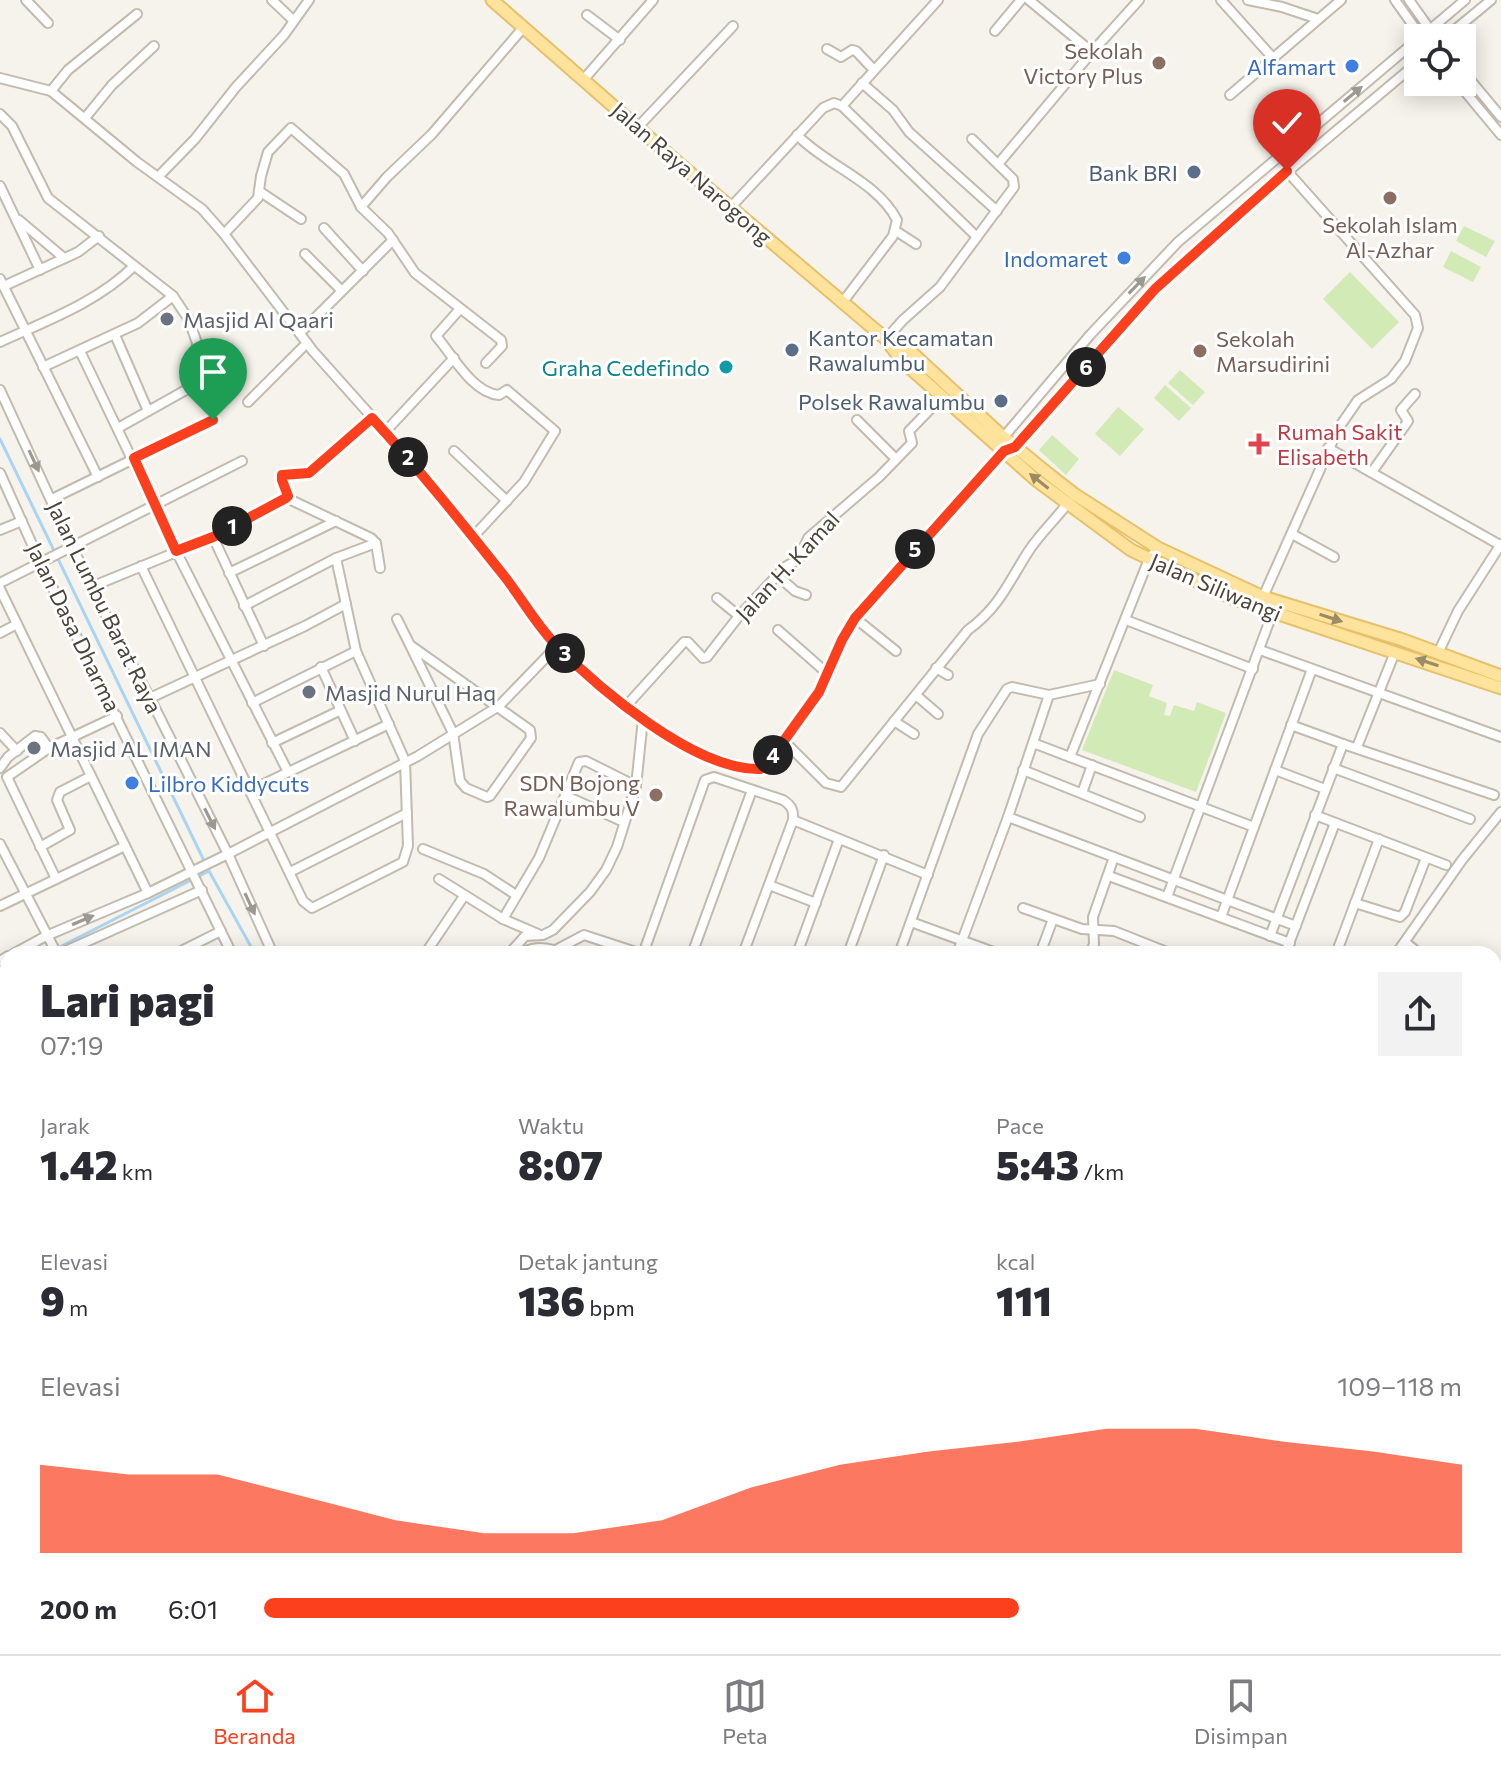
<!DOCTYPE html>
<html lang="id">
<head>
<meta charset="utf-8">
<style>
  :root { --surface:#fff; --page:#f2f2f3; --text:#2b2b33; --muted:#7c7c81; --line:#e1e1e2; --accent:#fc3f1d }
  body { margin:0; font-family:Commissioner,sans-serif; background:var(--page); color:var(--text); height:100vh; display:flex; flex-direction:column; font-size:30px; white-space:nowrap }
  * { box-sizing:border-box; margin:0 }
  p { font-size:26px; color:var(--muted) }
  .icon { flex:none; width:44px; height:44px; fill:none; stroke:currentColor; stroke-width:2; stroke-linecap:round; stroke-linejoin:round }
  .map { position:relative; flex:1; overflow:hidden }
  .details { position:absolute; left:0px; top:946px; width:1502px; height:708px; display:flex; flex-direction:column; background:var(--surface); border-radius:24px 24px 0 0; box-shadow:0 4px 20px #0003 }
  .details>* { flex:none }
  .fabs { position:absolute; left:1404px; top:24px; display:grid; gap:16px }
  .fabs a { display:grid; place-items:center; width:72px; height:72px; border-radius:0px; background:var(--surface); box-shadow:0 4px 20px #0003; font-size:40px }
  .pin { position:absolute; display:grid; place-items:center; width:68px; height:68px; color:#fff; margin:-82px -34px; border-radius:50% 50% 50% 0; rotate:-45deg; box-shadow:0 0 8px #0007 }
  .pin .icon { rotate:45deg }
  .km { position:absolute; width:40px; height:40px; margin:-20px; border-radius:50%; background:#222; color:#fff; font-size:22px; line-height:40px; text-align:center }
  .round { display:grid; place-items:center; flex:none; width:84px; height:84px; border-radius:0px; background:var(--page) }
  .headline { display:flex; align-items:center; justify-content:space-between; height:136px; padding:0 40px }
  h1 { font-size:44px; font-weight:800; line-height:60px }
  .stats { display:grid; grid-template-columns:repeat(3,1fr); gap:12px; height:136px; padding:8px 40px }
  .stats div { display:grid; align-content:center }
  .stats b { font-size:40px; font-weight:800 }
  .stats small { font-size:22px; font-weight:400 }
  .stats p { font-size:22px }
  .chart { height:224px; padding:16px 40px }
  .chart p { display:flex; justify-content:space-between }
  .chart svg { width:100%; height:144px; margin-top:8px; fill:var(--accent); opacity:.7 }
  ul { padding:0 40px; list-style:none; font-size:26px }
  li { display:grid; grid-template-columns:128px 96px 1fr; align-items:center; height:60px }
  li i { height:20px; border-radius:10px; background:var(--accent) }
  .menu { display:flex; justify-content:space-around; align-items:center; height:112px; border-top:2px solid var(--line); background:var(--surface); font-size:22px; color:var(--muted) }
  .menu a { display:grid; justify-items:center; gap:4px }
  .menu .active { color:var(--accent) }
  .map>svg:first-child { display:block }
  .green { fill:#d2eab5 }
  .lines { fill:none; stroke-linecap:round; stroke-linejoin:round }
  .stream { stroke:#a9d4f2; stroke-width:3 }
  .minor-casing { stroke:#c2bbae; stroke-width:12 }
  .major-casing { stroke:#e6c16a; stroke-width:15 }
  .minor { stroke:#fff; stroke-width:8 }
  .major { stroke:#ffe39c; stroke-width:11 }
  .oneway { fill:#9c9892 }
  .oneway2 { fill:#9c8c66 }
  .route-casing { stroke:#fff; stroke-width:16 }
  .route { stroke:#fc3f1d; stroke-width:10 }
  .education-dot { fill:#8d6e63; stroke:#fff; stroke-width:3 }
  .shop-dot { fill:#3f7fe0; stroke:#fff; stroke-width:3 }
  .service-dot { fill:#5c6f8a; stroke:#fff; stroke-width:3 }
  .worship-dot { fill:#6b7280; stroke:#fff; stroke-width:3 }
  .culture-dot { fill:#0f9aa8; stroke:#fff; stroke-width:3 }
  .health-dot { fill:#e0444e; stroke:#fff; stroke-width:3 }
  .labels { text-anchor:middle; dominant-baseline:central; stroke-width:6; stroke-linejoin:round; paint-order:stroke }
  .education-label { font-size:22px; fill:#785e54; stroke:#fff; text-anchor:end }
  .shop-label { font-size:22px; fill:#366cbe; stroke:#fff; text-anchor:end }
  .service-label { font-size:22px; fill:#4e5e75; stroke:#fff; text-anchor:end }
  .street-label { font-size:22px; fill:#4b4439; stroke:#fff }
  .worship-label { font-size:22px; fill:#5b616d; stroke:#fff; text-anchor:start }
  .culture-label { font-size:22px; fill:#0d838f; stroke:#fff; text-anchor:end }
  .health-label { font-size:22px; fill:#be3a42; stroke:#fff; text-anchor:start }
</style>
</head>
<body>
<div class="map">
<svg width="1501" height="1654" viewBox="0 0 1501 1654">
  <rect width="100%" height="100%" fill="#f6f3ec"/>
  <g class="green">
    <polygon points="1464,226 1495,241 1486,257 1456,241"/>
    <polygon points="1451,251 1481,267 1473,282 1443,267"/>
    <polygon points="1350,272 1399,322 1372,349 1323,299"/>
    <polygon points="1180,370 1205,392 1193,405 1168,383"/>
    <polygon points="1165,385 1191,408 1179,421 1154,398"/>
    <polygon points="1118,407 1144,429 1120,456 1095,434"/>
    <polygon points="1052,435 1079,459 1066,475 1039,450"/>
    <polygon points="1114,670 1153,685 1149,696 1167,703 1164,715 1170,716 1174,705 1194,711 1197,702 1226,713 1196,792 1082,750"/>
  </g>
  <g class="lines">
    <g class="stream">
      <polyline points="0,439 209,871 255,954"/>
      <polyline points="46,954 209,871"/>
      <polyline points="0,978 8,974"/>
      <polyline points="986,1646 996,1654"/>
    </g>
    <g class="minor-casing">
      <g id="minor">
        <polyline points="26,0 48,23"/>
        <polyline points="272,0 293,20"/>
        <polyline points="1221,0 1272,57"/>
        <polyline points="1248,0 1282,7 1318,19"/>
        <polyline points="1395,0 1422,38"/>
        <polyline points="1409,0 1436,38"/>
        <polyline points="587,15 620,40"/>
        <polyline points="995,31 1021,0"/>
        <polyline points="1420,38 1465,0"/>
        <polyline points="1445,38 1491,0"/>
        <polyline points="827,49 841,57 852,50 856,51 874,70"/>
        <polyline points="1092,52 1139,0"/>
        <polyline points="1462,70 1501,117"/>
        <polyline points="0,78 51,91 137,162 202,209 224,234 313,351 430,482 543,630 582,669 643,719 685,747 723,761 756,769 765,767 819,692 855,618 1004,451 1015,447 1155,289 1236,215 1418,62"/>
        <polyline points="584,79 653,0"/>
        <polyline points="1457,82 1501,135"/>
        <polyline points="862,83 893,110 909,132 997,211"/>
        <polyline points="51,91 68,70 137,14"/>
        <polyline points="1230,95 1341,0"/>
        <polyline points="842,106 977,237"/>
        <polyline points="842,106 938,0"/>
        <polyline points="0,114 12,126 48,198 173,296 189,320 197,343 193,386 118,428"/>
        <polyline points="85,118 112,85 154,46"/>
        <polyline points="638,127 733,26"/>
        <path d="M797,135C827,166 877,181 897,220L893,236L842,303"/>
        <polyline points="999,163 1092,52 1029,0"/>
        <polyline points="158,177 195,139 236,87 284,35 309,0"/>
        <polyline points="0,186 40,270"/>
        <polyline points="259,191 301,219"/>
        <polyline points="361,207 387,177 432,134 523,28"/>
        <polyline points="731,207 823,108 834,103 842,106"/>
        <polyline points="19,220 64,258"/>
        <polyline points="324,228 363,271"/>
        <polyline points="896,231 916,244"/>
        <polyline points="224,234 258,198 261,176 268,152 291,128 344,174 361,207 388,233 415,273 501,340 502,346 486,363"/>
        <polyline points="305,254 341,290"/>
        <polyline points="0,279 98,477"/>
        <polyline points="4,286 78,252 99,236"/>
        <path d="M460,309L436,336C452,354 472,393 499,395L507,390L555,431L524,482L473,537"/>
        <polyline points="300,333 393,240"/>
        <polyline points="115,335 148,411"/>
        <polyline points="886,339 903,320 940,287 1014,187 1013,179 972,139"/>
        <path d="M0,342C46,321 98,302 134,266"/>
        <polyline points="80,351 176,551 288,772"/>
        <polyline points="43,367 138,323 173,296"/>
        <polyline points="0,390 91,587 150,698 228,854 273,954"/>
        <polyline points="248,402 307,343"/>
        <polyline points="857,420 896,459"/>
        <polyline points="385,432 454,358"/>
        <polyline points="1002,439 1090,335 1178,242 1418,39"/>
        <polyline points="1328,448 1500,545"/>
        <polyline points="454,451 507,501"/>
        <polyline points="1372,472 1406,424 1408,421 1401,410 1415,394"/>
        <polyline points="0,473 40,562 232,954"/>
        <polyline points="288,496 282,480 282,475 309,473 372,418"/>
        <polyline points="288,496 291,500 371,538 376,543 380,568"/>
        <polyline points="52,499 213,420"/>
        <polyline points="0,530 22,521"/>
        <polyline points="1292,534 1334,557"/>
        <polyline points="213,537 264,646"/>
        <polyline points="141,566 303,901 312,908 403,862 408,846 405,761 356,651 336,558"/>
        <polyline points="229,573 336,521"/>
        <polyline points="778,576 795,591 806,595"/>
        <polyline points="0,583 242,461"/>
        <polyline points="91,587 213,537 288,496"/>
        <polyline points="0,589 148,893"/>
        <polyline points="1263,597 1338,429 1358,400 1391,379 1405,361 1418,328 1415,315 1287,171"/>
        <polyline points="717,598 739,616"/>
        <polyline points="244,606 336,558 376,543"/>
        <polyline points="855,618 896,651"/>
        <polyline points="397,619 410,645 530,730 531,738 490,796 487,797 466,788 460,781 453,733 410,645"/>
        <polyline points="1126,620 1253,669"/>
        <polyline points="778,630 828,674"/>
        <polyline points="0,633 17,624"/>
        <polyline points="1260,650 1501,737"/>
        <polyline points="1438,653 1458,611 1501,544"/>
        <polyline points="321,667 355,741"/>
        <polyline points="936,668 948,675"/>
        <polyline points="917,696 938,714"/>
        <polyline points="150,698 305,626 346,604"/>
        <polyline points="252,703 356,651"/>
        <polyline points="627,705 684,642 688,642 703,658 707,657 739,616 785,567 799,559 808,538 879,477 912,443 909,431 942,397"/>
        <polyline points="894,721 914,734"/>
        <polyline points="1291,725 1343,744"/>
        <polyline points="0,733 17,751"/>
        <path d="M783,740L826,783L841,787L968,630C1000,607 1009,581 1030,549C1041,533 1055,520 1067,504"/>
        <polyline points="272,743 339,711"/>
        <polyline points="1033,743 1254,827"/>
        <polyline points="1357,747 1395,652"/>
        <polyline points="1070,757 1149,559 1158,548"/>
        <polyline points="0,768 8,757 35,736 41,737 49,748"/>
        <polyline points="1333,768 1470,819"/>
        <polyline points="1023,770 1140,817"/>
        <polyline points="1275,770 1325,789"/>
        <polyline points="251,790 389,724"/>
        <polyline points="1082,793 1092,765"/>
        <polyline points="566,796 624,822"/>
        <polyline points="1315,815 1446,865"/>
        <polyline points="1008,817 1296,926"/>
        <polyline points="793,820 928,875"/>
        <polyline points="0,844 57,954"/>
        <polyline points="40,847 70,830 57,800 60,792 91,776"/>
        <polyline points="423,849 484,874 516,895"/>
        <polyline points="290,872 407,813"/>
        <polyline points="1109,876 1290,943"/>
        <polyline points="56,879 7,777 49,748 117,716"/>
        <polyline points="439,879 503,919 538,934"/>
        <polyline points="769,885 816,903"/>
        <polyline points="1167,897 1274,609"/>
        <polyline points="1355,903 1400,917 1405,912 1426,858"/>
        <polyline points="0,906 125,846"/>
        <polyline points="1023,908 1082,929 1114,931 1172,954"/>
        <polyline points="1221,917 1312,669"/>
        <polyline points="503,919 539,858 579,762 586,761 636,786"/>
        <polyline points="911,922 999,954"/>
        <polyline points="1270,936 1343,744 1494,795"/>
        <polyline points="1405,942 1420,954"/>
        <polyline points="13,954 46,936 148,893 228,854 418,756 499,706 557,646"/>
        <polyline points="59,954 202,890"/>
        <polyline points="175,954 221,931"/>
        <polyline points="425,954 464,896"/>
        <polyline points="509,954 525,936 543,935 553,930 590,892 606,870 617,847 636,786 643,719"/>
        <path d="M521,954C531,947 541,947 554,950"/>
        <polyline points="548,954 584,935 642,954"/>
        <path d="M643,954L705,780L714,777L783,800C791,805 794,810 793,820L743,954"/>
        <polyline points="692,954 752,790"/>
        <polyline points="797,954 839,839"/>
        <polyline points="848,954 884,855"/>
        <polyline points="899,954 978,734 1007,689 1012,687 1049,695 1100,684"/>
        <polyline points="957,954 1008,817 1049,695"/>
        <polyline points="1040,954 1053,919"/>
        <polyline points="1090,954 1094,944 1093,917 1114,857"/>
        <polyline points="1285,954 1335,823"/>
        <polyline points="1336,954 1379,839"/>
        <polyline points="1396,954 1462,860 1501,812"/>
        <polyline points="0,961 8,956"/>
        <polyline points="0,987 8,982"/>
        <polyline points="1494,1013 1501,1018"/>
        <polyline points="0,1040 8,1035"/>
        <polyline points="0,1108 8,1117"/>
        <polyline points="0,1197 8,1190"/>
        <polyline points="0,1254 8,1268"/>
        <polyline points="1494,1302 1501,1307"/>
        <polyline points="0,1352 7,1343"/>
        <polyline points="0,1428 8,1418"/>
        <polyline points="0,1474 3,1476"/>
        <polyline points="0,1484 8,1484"/>
        <polyline points="1494,1518 1501,1510"/>
        <polyline points="0,1536 8,1538"/>
        <polyline points="0,1568 8,1570"/>
        <polyline points="0,1604 8,1606"/>
        <polyline points="1494,1608 1501,1599"/>
        <polyline points="576,1646 583,1654"/>
        <polyline points="681,1646 688,1654"/>
        <polyline points="753,1646 759,1654"/>
        <polyline points="809,1646 819,1654"/>
        <polyline points="873,1646 883,1654"/>
        <polyline points="966,1646 976,1654"/>
        <polyline points="1012,1646 1022,1654"/>
        <polyline points="1104,1646 1113,1654"/>
        <polyline points="1166,1646 1176,1654"/>
        <polyline points="1258,1646 1267,1654"/>
        <polyline points="1329,1646 1338,1654"/>
        <polyline points="1462,1646 1471,1654"/>
        <polyline points="1,1647 8,1635"/>
        <polyline points="68,1654 71,1646"/>
        <polyline points="700,1654 707,1646"/>
        <polyline points="853,1654 860,1646"/>
        <polyline points="1040,1654 1042,1646"/>
        <polyline points="1221,1654 1228,1646"/>
        <polyline points="1383,1654 1390,1646"/>
      </g>
    </g>
    <g class="major-casing">
      <g id="major">
        <polyline points="492,0 676,161 886,339 902,361 1036,480 1131,550 1234,599 1501,688"/>
        <polyline points="893,346 910,351 1002,436 1046,472 1074,494 1158,548 1263,597 1403,640 1501,676"/>
      </g>
    </g>
    <use href="#minor" class="minor"/>
    <use href="#major" class="major"/>
  </g>
  <defs><path id="oneway-solid" d="M-6-.8H1V-3.2L6.5 0L1 3.2V.8H-6Z" transform="scale(2)"/></defs>
  <g class="oneway">
    <use href="#oneway-solid" transform="translate(1353 94) rotate(-40)"/>
    <use href="#oneway-solid" transform="translate(1137 285) rotate(-46)"/>
    <use href="#oneway-solid" transform="translate(34 461) rotate(65)"/>
    <use href="#oneway-solid" transform="translate(210 819) rotate(63)"/>
    <use href="#oneway-solid" transform="translate(250 904) rotate(65)"/>
    <use href="#oneway-solid" transform="translate(83 920) rotate(-23)"/>
  </g>
  <g class="oneway2">
    <use href="#oneway-solid" transform="translate(1039 481) rotate(-142)"/>
    <use href="#oneway-solid" transform="translate(1331 618) rotate(18)"/>
    <use href="#oneway-solid" transform="translate(1427 662) rotate(-162)"/>
  </g>
  <g class="lines">
    <g class="route-casing">
      <path id="route" d="M213,420L134,458L176,551L213,537L286,498L288,496L282,480V475L309,473L372,418C419,469 462,523 505,577C522,599 536,624 556,645C599,689 696,771 760,769L765,767L819,692L842,640L855,618L1004,451L1015,447L1155,289L1287,171"/>
    </g>
    <use href="#route" class="route"/>
  </g>
  <g class="education-dot">
    <circle cx="1159" cy="63" r="8"/>
    <circle cx="1390" cy="198" r="8"/>
    <circle cx="1200" cy="351" r="8"/>
    <circle cx="656" cy="795" r="8"/>
  </g>
  <g class="shop-dot">
    <circle cx="1352" cy="66" r="8"/>
    <circle cx="1124" cy="258" r="8"/>
    <circle cx="132" cy="783" r="8"/>
  </g>
  <g class="service-dot">
    <circle cx="1194" cy="172" r="8"/>
    <circle cx="792" cy="350" r="8"/>
    <circle cx="1001" cy="401" r="8"/>
  </g>
  <g class="worship-dot">
    <circle cx="167" cy="319" r="8"/>
    <circle cx="309" cy="692" r="8"/>
    <circle cx="34" cy="748" r="8"/>
  </g>
  <circle class="culture-dot" cx="726" cy="367" r="8"/>
  <path class="health-dot" d="M1255 432h8v8h8v8h-8v8h-8v-8h-8v-8h8z"/>
  <g class="labels">
    <g class="education-label">
      <text x="1143" y="50">Sekolah<tspan x="1143" dy="25">Victory Plus</tspan></text>
      <text x="1390" y="224" text-anchor="middle">Sekolah Islam<tspan x="1390" dy="25">Al-Azhar</tspan></text>
      <text x="1216" y="338" text-anchor="start">Sekolah<tspan x="1216" dy="25">Marsudirini</tspan></text>
      <text x="640" y="782">SDN Bojong<tspan x="640" dy="25">Rawalumbu V</tspan></text>
    </g>
    <g class="shop-label">
      <text x="1336" y="66">Alfamart</text>
      <text x="1108" y="258">Indomaret</text>
      <text x="148" y="783" text-anchor="start">Lilbro Kiddycuts</text>
    </g>
    <g class="service-label">
      <text x="1178" y="172">Bank BRI</text>
      <text x="808" y="337" text-anchor="start">Kantor Kecamatan<tspan x="808" dy="25">Rawalumbu</tspan></text>
      <text x="985" y="401">Polsek Rawalumbu</text>
    </g>
    <g class="street-label">
      <text transform="translate(692 173) rotate(41)">Jalan Raya Narogong</text>
      <text transform="translate(787 566) rotate(-47)">Jalan H. Kamal</text>
      <text transform="translate(1216 587) rotate(23)">Jalan Siliwangi</text>
      <text transform="translate(105 607) rotate(64)">Jalan Lumbu Barat Raya</text>
      <text transform="translate(74 627) rotate(64)">Jalan Dasa Dharma</text>
    </g>
    <g class="worship-label">
      <text x="183" y="319">Masjid Al Qaari</text>
      <text x="325" y="692">Masjid Nurul Haq</text>
      <text x="50" y="748">Masjid AL IMAN</text>
    </g>
    <g class="culture-label">
      <text x="710" y="367">Graha Cedefindo</text>
    </g>
    <g class="health-label">
      <text x="1277" y="431">Rumah Sakit<tspan x="1277" dy="25">Elisabeth</tspan></text>
    </g>
  </g>
</svg>
<div class="fabs">
<a><svg class="icon" aria-label="locate" viewBox="0 0 24 24"><circle cx="12" cy="12" r="6"/><path d="M12 2v4M12 18v4M2 12h4M18 12h4"/></svg></a>
</div>
<div class="pin" style="left:213px;top:420px;background:#1e9e55"><svg class="icon" aria-label="arrive" viewBox="0 0 24 24"><path d="M6 21V4h12l-3 4 3 4H6"/></svg></div>
<div class="pin" style="left:1287px;top:171px;background:#d93025"><svg class="icon" aria-label="check" viewBox="0 0 24 24"><path d="M5 12l5 5 9-10"/></svg></div>
<b class="km" style="left:232px;top:526px">1</b>
<b class="km" style="left:408px;top:457px">2</b>
<b class="km" style="left:565px;top:653px">3</b>
<b class="km" style="left:773px;top:755px">4</b>
<b class="km" style="left:915px;top:549px">5</b>
<b class="km" style="left:1086px;top:367px">6</b>
<section class="details">
<div class="headline"><div><h1>Lari pagi</h1><p>07:19</p></div><a class="round"><svg class="icon" aria-label="share" viewBox="0 0 24 24"><path d="M12 15V3M7 8l5-5 5 5M5 13v7h14v-7"/></svg></a></div>
<div class="stats">
<div><p>Jarak</p><b>1.42<small> km</small></b></div>
<div><p>Waktu</p><b>8:07</b></div>
<div><p>Pace</p><b>5:43<small> /km</small></b></div>
</div>
<div class="stats">
<div><p>Elevasi</p><b>9<small> m</small></b></div>
<div><p>Detak jantung</p><b>136<small> bpm</small></b></div>
<div><p>kcal</p><b>111</b></div>
</div>
<div class="chart"><p><span>Elevasi</span>109–118 m</p>
<svg viewBox="0 0 160 44" preserveAspectRatio="none"><path d="M0 44V17L10 20L20 20L30 27L40 34L50 38L60 38L70 34L80 24L90 17L100 13L110 10L120 6L130 6L140 10L150 13L160 17V44z"/></svg>
</div>
<ul>
<li><b>200 m</b>6:01<i style="width:63%"></i></li>
</ul>
</section>
</div>
<nav class="menu">
<a class="active"><svg class="icon" aria-label="home" viewBox="0 0 24 24"><path d="M3 11l9-7 9 7M6 9v11h12V9"/></svg>Beranda</a>
<a><svg class="icon" aria-label="map" viewBox="0 0 24 24"><path d="M3 6l6-2 6 2 6-2v14l-6 2-6-2-6 2zM9 4v14M15 6v14"/></svg>Peta</a>
<a><svg class="icon" aria-label="saved" viewBox="0 0 24 24"><path d="M7 4h10v16l-5-4-5 4z"/></svg>Disimpan</a>
</nav>
</body>
</html>
